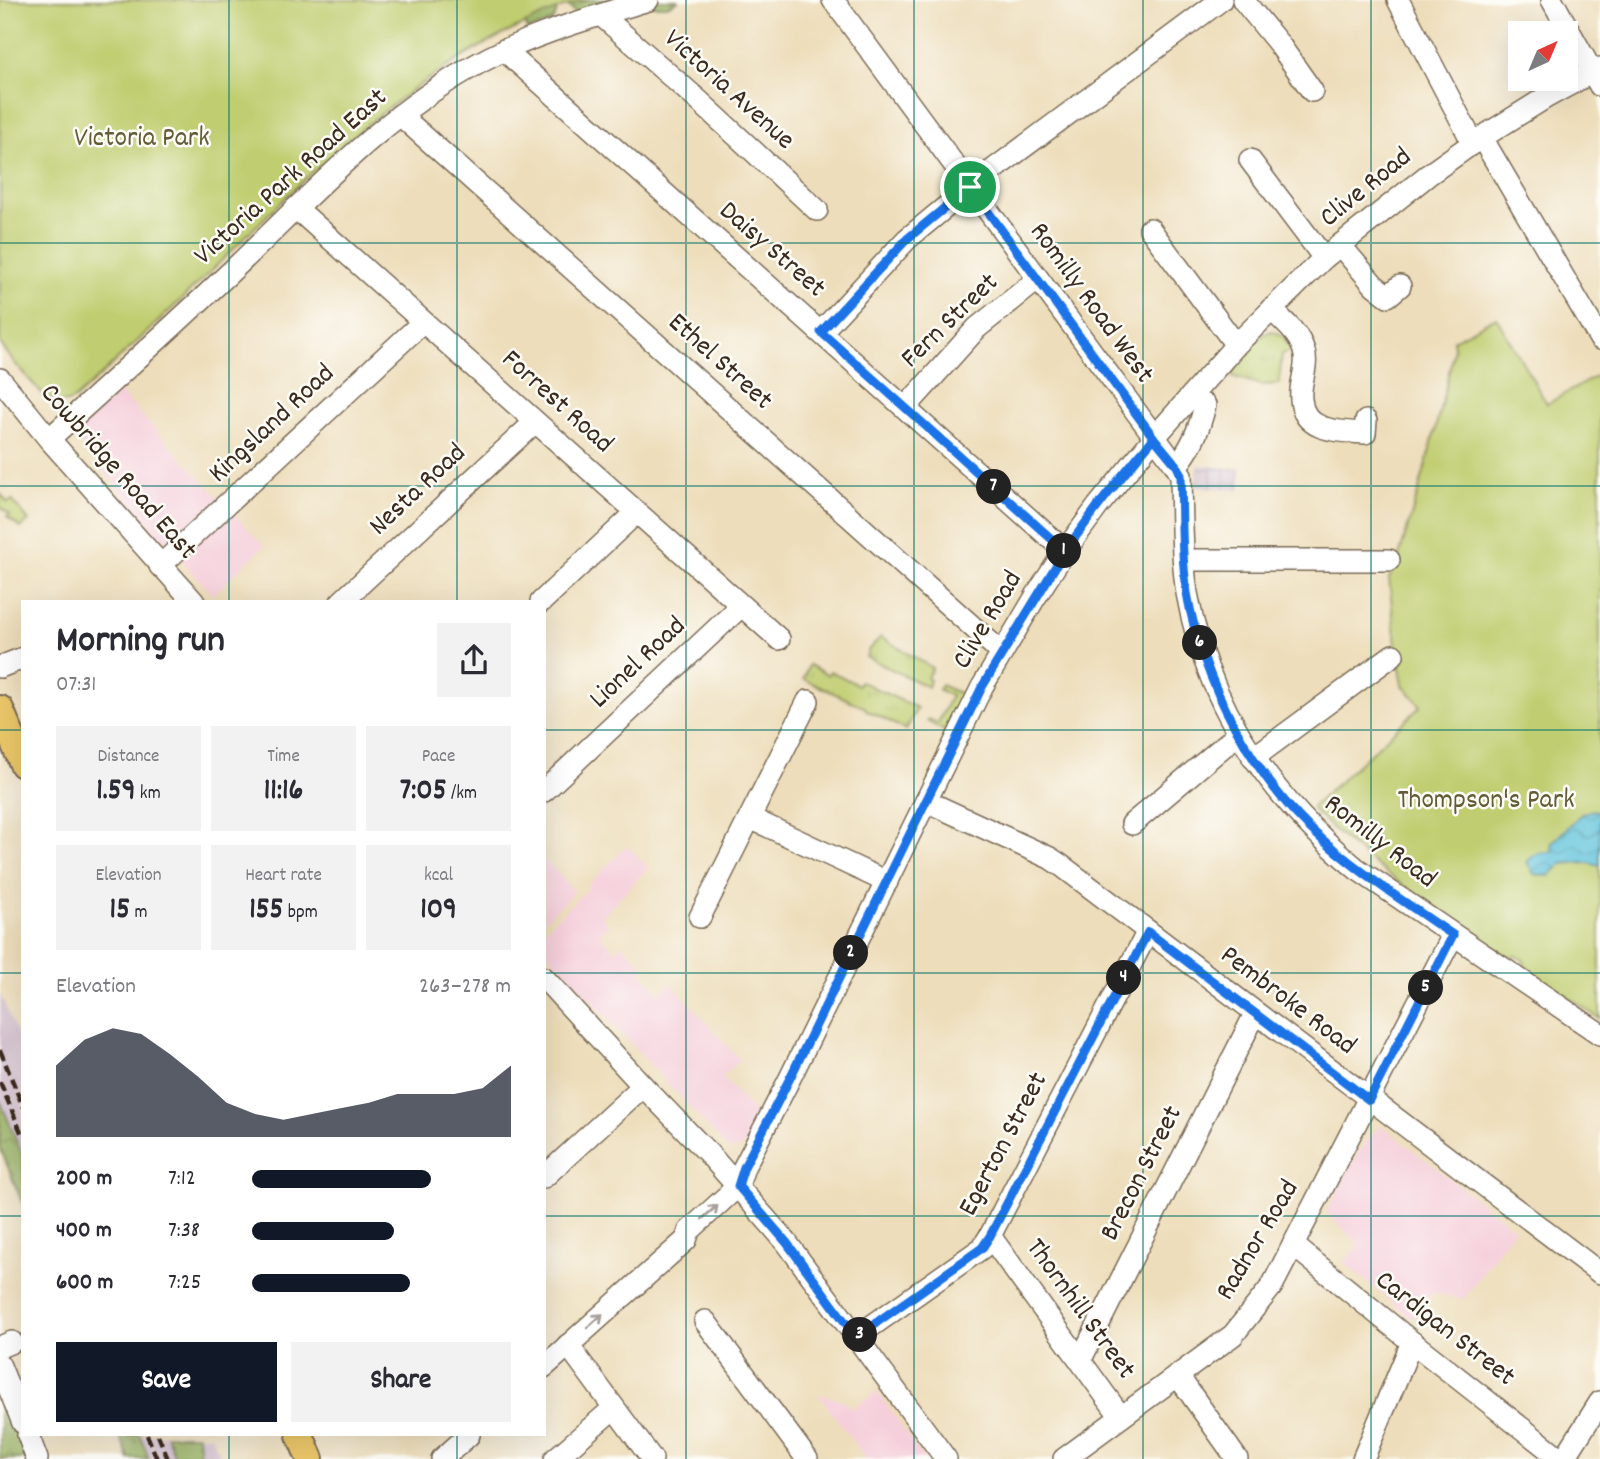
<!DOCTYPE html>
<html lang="en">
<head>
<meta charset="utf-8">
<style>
  :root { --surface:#fff; --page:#f2f2f3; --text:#2b2b33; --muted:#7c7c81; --accent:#111827 }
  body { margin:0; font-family:Dekko,sans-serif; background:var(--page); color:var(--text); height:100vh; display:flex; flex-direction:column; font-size:26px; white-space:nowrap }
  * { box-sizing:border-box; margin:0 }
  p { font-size:23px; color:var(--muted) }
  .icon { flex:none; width:38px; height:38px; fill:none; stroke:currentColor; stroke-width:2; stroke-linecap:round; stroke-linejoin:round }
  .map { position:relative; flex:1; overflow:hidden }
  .details { position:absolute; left:21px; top:600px; width:525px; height:836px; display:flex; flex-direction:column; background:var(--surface); border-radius:0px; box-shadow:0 7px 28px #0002 }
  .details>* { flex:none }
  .needle { width:46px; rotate:44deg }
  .tools { position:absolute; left:1508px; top:21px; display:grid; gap:14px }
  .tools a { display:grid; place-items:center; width:70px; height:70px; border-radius:0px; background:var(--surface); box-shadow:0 7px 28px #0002; font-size:35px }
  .pin { position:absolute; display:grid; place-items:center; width:60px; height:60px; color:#fff; margin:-30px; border:4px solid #fff; border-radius:50%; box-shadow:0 2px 7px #0007 }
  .km { position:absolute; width:35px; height:35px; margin:-18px; border-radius:50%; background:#222; color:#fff; font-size:19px; line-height:35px; text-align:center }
  .round { display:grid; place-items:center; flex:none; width:74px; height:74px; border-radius:0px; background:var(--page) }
  .headline { display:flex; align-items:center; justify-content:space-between; height:119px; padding:0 35px }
  h1 { font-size:38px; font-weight:700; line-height:52px }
  .stats { display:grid; grid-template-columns:repeat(3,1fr); gap:10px; height:119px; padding:7px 35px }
  .stats div { display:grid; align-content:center; border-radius:0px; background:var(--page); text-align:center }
  .stats b { font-size:30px; font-weight:700 }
  .stats small { font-size:19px; font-weight:400 }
  .stats p { font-size:19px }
  .chart { height:196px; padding:14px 35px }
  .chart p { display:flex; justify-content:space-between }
  .chart svg { width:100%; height:126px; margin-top:7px; fill:var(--accent); opacity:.7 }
  .action { display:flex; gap:14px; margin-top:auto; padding:14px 35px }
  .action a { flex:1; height:80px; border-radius:0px; background:var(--accent); color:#fff; font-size:28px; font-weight:700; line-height:80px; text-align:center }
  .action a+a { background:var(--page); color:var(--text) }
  ul { padding:0 35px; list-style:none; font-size:23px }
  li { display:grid; grid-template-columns:112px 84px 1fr; align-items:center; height:52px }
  li i { height:18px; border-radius:9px; background:var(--accent) }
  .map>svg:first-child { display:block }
  .built { fill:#f5cfdb }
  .industrial { fill:url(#industrial-grid) }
  .railway { fill:#d1bdcc }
  .grass { fill:url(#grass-tufts); stroke:#7e7c46; stroke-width:2 }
  .forest { fill:url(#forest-crowns); stroke:#6a6d40; stroke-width:2 }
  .green { fill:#c0cd6f; stroke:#7e7c46; stroke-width:2 }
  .water { fill:url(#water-waves); stroke:#4c767c; stroke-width:2 }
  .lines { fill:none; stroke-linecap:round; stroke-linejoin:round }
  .minor-casing { stroke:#796955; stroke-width:24 }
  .major-casing { stroke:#796955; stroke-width:30 }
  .minor { stroke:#fff; stroke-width:21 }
  .major { stroke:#eac669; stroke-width:26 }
  .rail { stroke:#3b2a1e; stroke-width:4.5; stroke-dasharray:10 5; stroke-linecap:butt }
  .oneway { stroke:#a79f9a }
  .route-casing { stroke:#fff; stroke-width:14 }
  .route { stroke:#1a73e8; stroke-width:9 }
  .grid { fill:none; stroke:#0f766e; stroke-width:2; stroke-opacity:0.55 }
  .labels { text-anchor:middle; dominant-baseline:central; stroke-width:5; stroke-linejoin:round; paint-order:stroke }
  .street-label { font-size:28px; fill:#3b2a1e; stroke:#fdfcf7 }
  .park-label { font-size:28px; fill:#635b36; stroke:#fdfcf7 }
</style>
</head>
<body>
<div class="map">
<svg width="1600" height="1459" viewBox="0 0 1600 1459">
  <defs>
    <pattern id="industrial-grid" width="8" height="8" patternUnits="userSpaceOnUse" patternTransform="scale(1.75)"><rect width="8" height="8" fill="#d1bdcc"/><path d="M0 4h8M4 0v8" fill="none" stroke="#ab9aa5"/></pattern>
    <pattern id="grass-tufts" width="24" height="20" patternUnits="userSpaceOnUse" patternTransform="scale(1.75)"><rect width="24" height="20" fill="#c0cd6f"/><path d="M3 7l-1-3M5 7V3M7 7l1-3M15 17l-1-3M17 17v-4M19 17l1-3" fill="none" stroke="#a6b060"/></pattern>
    <pattern id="forest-crowns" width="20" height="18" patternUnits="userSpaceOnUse" patternTransform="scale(1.75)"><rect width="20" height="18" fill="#98b062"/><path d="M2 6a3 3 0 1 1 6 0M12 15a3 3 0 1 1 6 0" fill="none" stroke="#7d8f50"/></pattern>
    <pattern id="water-waves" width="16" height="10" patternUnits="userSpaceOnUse" patternTransform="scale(1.75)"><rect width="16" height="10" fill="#5dc2db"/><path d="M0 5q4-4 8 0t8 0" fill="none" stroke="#4e9eb1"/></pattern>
  </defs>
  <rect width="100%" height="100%" fill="#fdfcf7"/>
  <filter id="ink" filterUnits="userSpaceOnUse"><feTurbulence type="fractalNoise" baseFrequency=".0143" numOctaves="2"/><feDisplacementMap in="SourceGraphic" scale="14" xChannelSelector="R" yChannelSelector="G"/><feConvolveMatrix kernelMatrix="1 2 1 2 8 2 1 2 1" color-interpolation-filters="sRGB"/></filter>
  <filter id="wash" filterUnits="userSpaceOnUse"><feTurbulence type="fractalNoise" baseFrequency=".00686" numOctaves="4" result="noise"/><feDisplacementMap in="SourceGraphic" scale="28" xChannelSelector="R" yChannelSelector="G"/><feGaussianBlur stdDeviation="1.57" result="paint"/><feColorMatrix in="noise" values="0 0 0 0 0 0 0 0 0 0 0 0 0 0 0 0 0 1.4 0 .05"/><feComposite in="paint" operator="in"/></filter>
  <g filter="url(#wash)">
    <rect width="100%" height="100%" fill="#edddba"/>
    <g class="built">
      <polygon points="120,392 264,546 213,595 164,542 75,438 75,432"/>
      <polygon points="627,846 648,868 602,917 609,925 600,935 615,951 622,944 645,967 641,972 660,993 671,983 740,1060 722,1077 758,1116 744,1145 739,1149 729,1150 544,949 544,930 589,888 587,886"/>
      <polygon points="544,858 575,892 544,921"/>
      <polygon points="1380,1125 1514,1228 1464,1299 1433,1293 1412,1319 1344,1263 1359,1244 1326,1212 1358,1152"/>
      <polygon points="877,1392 893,1414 924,1459 866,1459 818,1394 843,1400 851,1409"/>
    </g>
    <polygon class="industrial" points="1198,465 1241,469 1240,490 1196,487"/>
    <g class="railway">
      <polygon points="0,994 23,1048 23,1177 0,1120"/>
      <polygon points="126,1435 211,1435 222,1459 135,1459"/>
    </g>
    <g class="grass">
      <path d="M1272,331C1282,333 1289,342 1292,351L1282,354L1279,384L1261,385L1231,376C1241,361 1253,336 1272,331Z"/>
      <polygon points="0,493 8,503 12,500 29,521 21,528 7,517 10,515 0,507"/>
      <polygon points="881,637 932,668 927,678 930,680 928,687 866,657 869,649"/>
      <polygon points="809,665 828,675 830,671 858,685 860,681 917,708 906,730 866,710 866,708 803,679"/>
      <polygon points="941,685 964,695 946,732 927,721 928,719 938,723 951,696 939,690"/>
    </g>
    <g class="forest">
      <path d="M524,0H679L667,6H650L575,13L567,5H557C558,25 544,25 528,30L518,6Z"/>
      <polygon points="0,1100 23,1157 23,1205 0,1147"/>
      <polygon points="0,1389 30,1459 0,1459"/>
      <polygon points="120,1435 140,1435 149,1459 129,1459"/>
      <polygon points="166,1435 198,1435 200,1459 176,1459"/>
    </g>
    <g class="green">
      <path d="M0,0H590C558,6 531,21 502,35C389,93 303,179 214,268C169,312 122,356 75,399L68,402L58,403L43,395L13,361L0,343Z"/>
      <path d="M1496,317L1547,404L1600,374V1019L1525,967L1524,961L1517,956L1510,957L1506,955C1439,909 1367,866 1311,808L1421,706L1403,685L1396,645L1389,578L1395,569C1418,496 1439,423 1454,348L1453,340Z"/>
    </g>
    <path class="water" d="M1593,810L1600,812V866L1583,862L1561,864L1549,876L1534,874L1527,862C1538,851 1539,853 1552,852L1551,844L1581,814Z"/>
  </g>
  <g filter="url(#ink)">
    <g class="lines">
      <g class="minor-casing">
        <g id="minor">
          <path d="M833,0L1176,466L1181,475C1182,514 1181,554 1187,593C1207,706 1270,797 1357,869L1600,1034"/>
          <polyline points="1243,0 1279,44 1312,91"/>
          <polyline points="1398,0 1473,143"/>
          <polyline points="1552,0 1600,86"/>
          <polyline points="601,15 698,100 817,210"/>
          <polyline points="504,50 1065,551"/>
          <polyline points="400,115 1002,653"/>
          <polyline points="1482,138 1600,339"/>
          <polyline points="1250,160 1324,258"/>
          <polyline points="296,208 779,639"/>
          <polyline points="1150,229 1236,345"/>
          <polyline points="1340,245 1374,285 1388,296 1400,286"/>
          <path d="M1271,309C1283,321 1299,333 1304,351C1309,367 1299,382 1301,399C1303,433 1340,431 1365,433L1366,421"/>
          <polyline points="821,332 907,239 970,187 1221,0"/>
          <polyline points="0,379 49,439 194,602"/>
          <polyline points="906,407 977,328 1037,280"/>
          <path d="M49,439C113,381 177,323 240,263C316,190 385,114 479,63C532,34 591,18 648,0"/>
          <path d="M1176,466C1192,449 1200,427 1205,405"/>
          <polyline points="1184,560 1389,560"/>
          <polyline points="160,566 423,322"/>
          <polyline points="341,602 535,422"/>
          <polyline points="541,602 637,512"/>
          <polyline points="0,667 23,658"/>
          <polyline points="1253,758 1393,655"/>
          <polyline points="544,791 741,606"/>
          <polyline points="926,801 1050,858 1062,866 1600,1273"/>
          <polyline points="750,818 887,882"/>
          <polyline points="1132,824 1238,734"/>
          <polyline points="700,917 808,701"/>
          <polyline points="544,978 643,1086 709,1154 787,1243 946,1459"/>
          <polyline points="544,1177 643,1086"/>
          <polyline points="990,1236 1121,1417"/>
          <polyline points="1293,1245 1412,1342 1561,1459"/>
          <polyline points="705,1321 807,1459"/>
          <polyline points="856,1337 982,1248 990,1236 1148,931"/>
          <polyline points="568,1345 652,1459"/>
          <polyline points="0,1347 12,1342"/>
          <polyline points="1081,1359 1255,1014"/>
          <polyline points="0,1366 23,1423"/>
          <polyline points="544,1367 686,1240 689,1231 738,1186 744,1167 789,1080 982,687 1036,596 1065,551 1098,506 1154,438 1236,345 1324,258 1428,175 1473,143 1545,98 1600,68"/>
          <polyline points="1178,1376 1237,1459"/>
          <polyline points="28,1435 37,1459"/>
          <polyline points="442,1459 469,1435"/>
          <polyline points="555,1459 614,1408"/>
          <polyline points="1064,1459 1233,1335 1272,1286 1453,935"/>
          <polyline points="1363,1459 1412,1342"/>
          <polyline points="1564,1459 1600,1402"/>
        </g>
      </g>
      <g class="major-casing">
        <g id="major">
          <polyline points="0,709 23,764"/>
          <polyline points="300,1435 310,1459"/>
        </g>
      </g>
      <use href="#minor" class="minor"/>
      <use href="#major" class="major"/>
      <g class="rail">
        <polyline points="0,1050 23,1107"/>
        <polyline points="0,1082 23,1137"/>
        <polyline points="147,1435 157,1459"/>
        <polyline points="158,1435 168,1459"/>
      </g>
    </g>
    <defs><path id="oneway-shaft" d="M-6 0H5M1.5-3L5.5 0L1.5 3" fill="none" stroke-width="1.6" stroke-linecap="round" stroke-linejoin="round" transform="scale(1.75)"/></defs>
    <g class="oneway">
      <use href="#oneway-shaft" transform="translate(710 1212) rotate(-42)"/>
      <use href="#oneway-shaft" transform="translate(595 1321) rotate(-42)"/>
    </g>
  </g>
  <g class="lines" filter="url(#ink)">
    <g class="route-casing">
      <path id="route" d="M970,187L1154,438L1098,506L1065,551L982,687L789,1080L744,1167L738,1186L787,1243L856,1337L982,1248L990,1236L1148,932L1369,1100L1453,935C1409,905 1364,876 1324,841C1255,782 1202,681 1187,593C1181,554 1182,514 1181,475L1177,466L1154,438C1122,474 1093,512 1065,551L821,332L907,239L970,187"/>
    </g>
    <use href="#route" class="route"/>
  </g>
  <path class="grid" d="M229,0V602M457,0V602M686,0V1459M914,0V1459M1143,0V1459M1371,0V1459M0,243H1600M0,486H1600M0,730H23M544,730H1600M0,973H23M544,973H1600M0,1216H23M544,1216H1600M229,1435V1459M457,1435V1459"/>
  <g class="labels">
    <g class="street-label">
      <text transform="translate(728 91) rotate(42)">Victoria Avenue</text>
      <text transform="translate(292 178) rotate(-42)">Victoria Park Road East</text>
      <text transform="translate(1367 189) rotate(-39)">Clive Road</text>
      <text transform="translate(771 251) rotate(41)">Daisy Street</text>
      <text transform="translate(1090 304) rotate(54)">Romilly Road West</text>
      <text transform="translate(951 322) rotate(-44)">Fern Street</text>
      <text transform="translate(719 363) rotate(42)">Ethel Street</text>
      <text transform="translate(556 403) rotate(42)">Forrest Road</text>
      <text transform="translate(273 425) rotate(-43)">Kingsland Road</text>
      <text transform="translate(117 473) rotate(49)">Cowbridge Road East</text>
      <text transform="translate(419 491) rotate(-43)">Nesta Road</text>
      <text transform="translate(989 621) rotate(-59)">Clive Road</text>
      <text transform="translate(639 664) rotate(-43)">Lionel Road</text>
      <text transform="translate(1379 843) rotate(38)">Romilly Road</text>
      <text transform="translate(1287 1002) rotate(37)">Pembroke Road</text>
      <text transform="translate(1005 1145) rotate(-62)">Egerton Street</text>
      <text transform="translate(1143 1174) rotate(-63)">Brecon Street</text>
      <text transform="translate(1259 1241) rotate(-59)">Radnor Road</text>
      <text transform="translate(1079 1310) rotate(54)">Thornhill Street</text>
      <text transform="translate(1444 1330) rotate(38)">Cardigan Street</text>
    </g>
    <g class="park-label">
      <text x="142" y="140">Victoria Park</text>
      <text x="1486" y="802">Thompson's Park</text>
    </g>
  </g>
</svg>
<div class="tools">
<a><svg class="needle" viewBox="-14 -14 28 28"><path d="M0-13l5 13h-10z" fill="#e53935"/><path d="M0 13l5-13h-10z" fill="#7c7c81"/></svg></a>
</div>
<div class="pin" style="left:970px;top:187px;background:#1e9e55"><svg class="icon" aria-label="arrive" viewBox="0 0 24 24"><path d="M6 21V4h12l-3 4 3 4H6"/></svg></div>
<b class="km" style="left:1064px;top:551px">1</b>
<b class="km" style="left:851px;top:953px">2</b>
<b class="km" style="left:860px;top:1335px">3</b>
<b class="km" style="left:1124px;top:978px">4</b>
<b class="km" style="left:1426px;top:988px">5</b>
<b class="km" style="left:1200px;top:643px">6</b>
<b class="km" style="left:994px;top:487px">7</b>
<section class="details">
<div class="headline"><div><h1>Morning run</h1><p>07:31</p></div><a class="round"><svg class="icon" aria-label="share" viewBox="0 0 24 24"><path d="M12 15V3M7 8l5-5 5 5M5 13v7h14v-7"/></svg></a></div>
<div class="stats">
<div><p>Distance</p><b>1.59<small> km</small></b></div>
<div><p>Time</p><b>11:16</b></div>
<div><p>Pace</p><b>7:05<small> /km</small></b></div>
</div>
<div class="stats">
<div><p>Elevation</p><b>15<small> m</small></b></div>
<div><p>Heart rate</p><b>155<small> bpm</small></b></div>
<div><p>kcal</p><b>109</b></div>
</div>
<div class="chart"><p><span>Elevation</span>263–278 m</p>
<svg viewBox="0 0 160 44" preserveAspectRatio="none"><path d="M0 44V19L10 10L20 6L30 8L40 15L50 23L60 32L70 36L80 38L90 36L100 34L110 32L120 29L130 29L140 29L150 27L160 19V44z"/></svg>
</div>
<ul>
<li><b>200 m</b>7:12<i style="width:69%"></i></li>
<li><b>400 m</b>7:38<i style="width:55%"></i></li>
<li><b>600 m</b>7:25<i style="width:61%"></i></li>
</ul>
<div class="action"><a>Save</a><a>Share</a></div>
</section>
</div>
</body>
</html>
